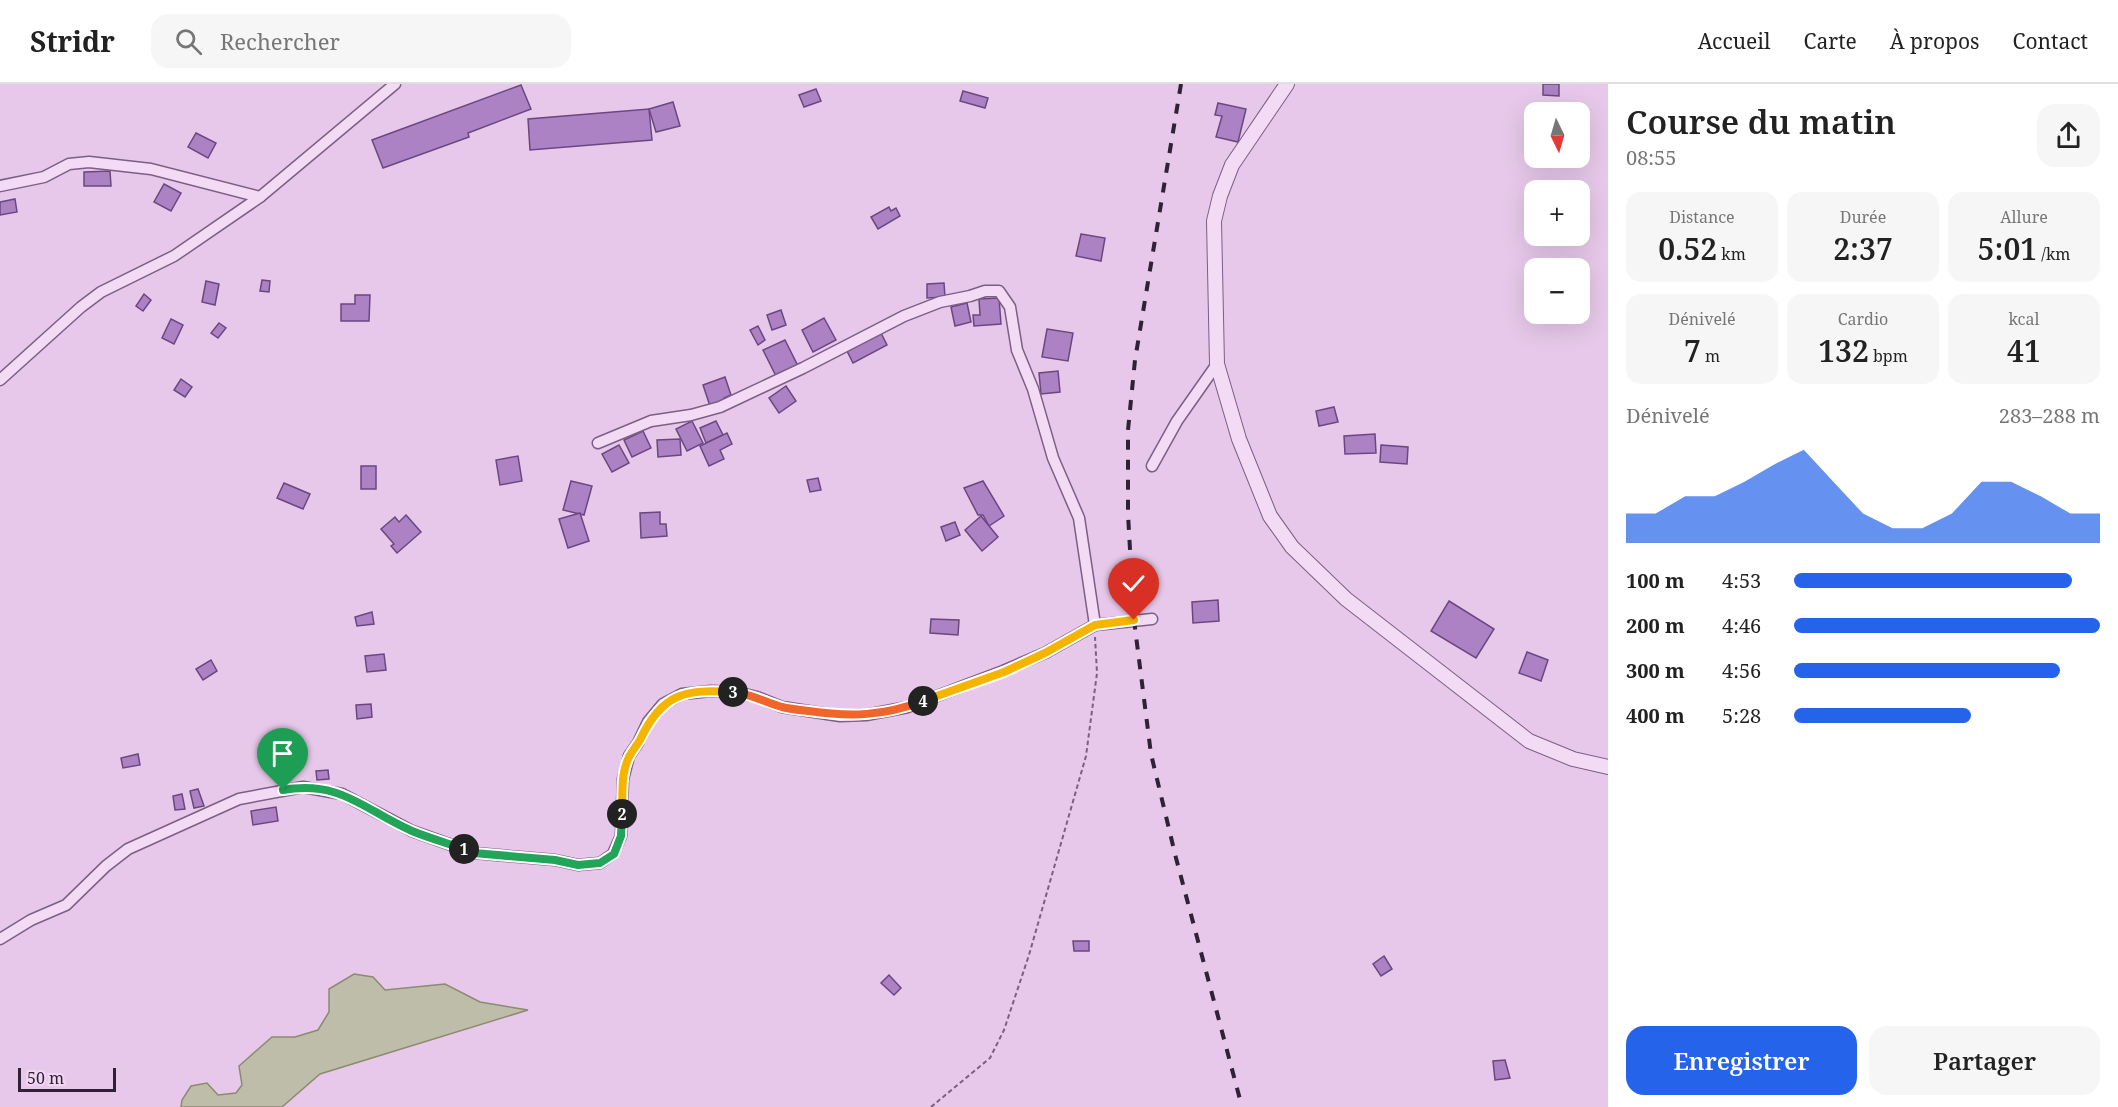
<!DOCTYPE html>
<html lang="fr">
<head>
<meta charset="utf-8">
<style>
  :root { --surface:#fff; --page:#f6f6f6; --text:#222; --muted:#767676; --line:#e0e0e0; --accent:#2563eb }
  body { margin:0; font-family:"Noto Serif",serif; background:var(--page); color:var(--text); height:100vh; display:flex; flex-direction:column; font-size:22px; white-space:nowrap }
  * { box-sizing:border-box; margin:0 }
  p { font-size:20px; color:var(--muted) }
  .icon { flex:none; width:33px; height:33px; fill:none; stroke:currentColor; stroke-width:2; stroke-linecap:round; stroke-linejoin:round }
  .map { position:relative; flex:1; overflow:hidden }
  .panel { display:flex; flex-direction:column; background:var(--surface); width:510px }
  .panel>* { flex:none }
  .needle { width:39px; rotate:175deg }
  .tools { position:absolute; left:1524px; top:18px; display:grid; gap:12px }
  .tools a { display:grid; place-items:center; width:66px; height:66px; border-radius:12px; background:var(--surface); box-shadow:0 6px 24px #0002; font-size:30px }
  .scale { position:absolute; left:18px; bottom:15px; width:98px; box-sizing:border-box; padding-left:6px; border:3px solid #302136; border-top:0; font-size:16px; line-height:21px; white-space:nowrap; color:#302136; -webkit-text-stroke:4px #f0d7f2; paint-order:stroke }
  .pin { position:absolute; display:grid; place-items:center; width:51px; height:51px; color:#fff; margin:-62px -26px; border-radius:50% 50% 50% 0; rotate:-45deg; box-shadow:0 0 6px #0007 }
  .pin .icon { rotate:45deg }
  .km { position:absolute; width:30px; height:30px; margin:-15px; border-radius:50%; background:#222; color:#fff; font-size:16px; line-height:30px; text-align:center }
  .round { display:grid; place-items:center; flex:none; width:63px; height:63px; border-radius:18px; background:var(--page) }
  .headline { display:flex; align-items:center; justify-content:space-between; height:102px; padding:0 18px }
  h1 { font-size:33px; font-weight:600; line-height:45px }
  .stats { display:grid; grid-template-columns:repeat(3,1fr); gap:9px; height:102px; padding:6px 18px }
  .stats div { display:grid; align-content:center; border-radius:15px; background:var(--page); text-align:center }
  .stats b { font-size:30px; font-weight:600 }
  .stats small { font-size:16px; font-weight:400 }
  .stats p { font-size:16px }
  .chart { height:168px; padding:12px 18px }
  .chart p { display:flex; justify-content:space-between }
  .chart svg { width:100%; height:108px; margin-top:6px; fill:var(--accent); opacity:.7 }
  .button { display:flex; gap:12px; margin-top:auto; padding:12px 18px }
  .button a { flex:1; height:69px; border-radius:18px; background:var(--accent); color:#fff; font-size:24px; font-weight:600; line-height:69px; text-align:center }
  .button a+a { background:var(--page); color:var(--text) }
  ul { padding:0 18px; list-style:none; font-size:20px }
  li { display:grid; grid-template-columns:96px 72px 1fr; align-items:center; height:45px }
  li i { height:15px; border-radius:8px; background:var(--accent) }
  header { display:flex; align-items:center; gap:36px; box-sizing:border-box; height:84px; padding:0 30px; background:var(--surface); border-bottom:2px solid var(--line) }
  header strong { font-size:28px }
  nav { display:flex; gap:33px; margin-inline-start:auto; font-size:21px }
  .search { width:420px; height:54px; background:var(--page); display:flex; align-items:center; gap:15px; box-sizing:border-box; padding:0 21px; border-radius:18px; color:var(--muted); font-size:22px }
  main { display:flex; flex:1; min-height:0 }
  .map>svg:first-child { display:block }
  .water { fill:#bebda9; stroke:#8c8b70; stroke-width:1.5 }
  .building { fill:#ac82c4; stroke:#6b4781; stroke-width:1.5 }
  .lines { fill:none; stroke-linecap:round; stroke-linejoin:round }
  .minor-casing { stroke:#7b5f84; stroke-width:13 }
  .tertiary-casing { stroke:#7b5f84; stroke-width:16 }
  .path { stroke:#7b5f84; stroke-width:2; stroke-dasharray:4.5 3; stroke-linecap:butt }
  .minor { stroke:#f3dbf5; stroke-width:10 }
  .tertiary { stroke:#f3dbf5; stroke-width:14 }
  .rail { stroke:#302136; stroke-width:4; stroke-dasharray:10 10; stroke-linecap:butt }
  .split-1-casing { stroke:#fff; stroke-width:12 }
  .split-2-casing { stroke:#fff; stroke-width:12 }
  .split-3-casing { stroke:#fff; stroke-width:12 }
  .split-4-casing { stroke:#fff; stroke-width:12 }
  .split-5-casing { stroke:#fff; stroke-width:12 }
  .split-1 { stroke:#22a559; stroke-width:8 }
  .split-2 { stroke:#22a559; stroke-width:8 }
  .split-3 { stroke:#f5b400; stroke-width:8 }
  .split-4 { stroke:#f0652b; stroke-width:8 }
  .split-5 { stroke:#f5b400; stroke-width:8 }
</style>
</head>
<body>
<header>
<strong>Stridr</strong>
<div class="search"><svg class="icon" aria-label="search" viewBox="0 0 24 24"><circle cx="10" cy="10" r="6"/><path d="M15 15l6 6"/></svg>Rechercher</div>
<nav><a>Accueil</a><a>Carte</a><a>À propos</a><a>Contact</a></nav>
</header>
<main>
<div class="map">
<svg width="1608" height="1023" viewBox="0 0 1608 1023">
  <rect width="100%" height="100%" fill="#e7c8ea"/>
  <polygon class="water" points="354,890 373,893 385,906 445,900 480,918 528,926 320,990 282,1023 181,1023 182,1016 191,1002 207,999 218,1011 236,1009 242,1001 239,982 272,953 295,953 318,946 329,928 329,905"/>
  <g class="building">
    <polygon points="1543,0 1559,0 1559,12 1543,11"/>
    <polygon points="521,1 531,25 468,49 469,53 383,84 372,56"/>
    <polygon points="816,5 821,17 804,23 799,11"/>
    <polygon points="963,7 988,14 985,24 960,17"/>
    <polygon points="673,18 680,42 656,48 649,25"/>
    <polygon points="1218,19 1246,25 1238,58 1216,53 1222,32 1215,31"/>
    <polygon points="649,25 652,56 530,66 528,35"/>
    <polygon points="196,49 216,59 208,74 188,63"/>
    <polygon points="110,87 111,102 84,102 84,88"/>
    <polygon points="164,100 181,109 171,127 154,118"/>
    <polygon points="15,115 17,128 0,131 0,118"/>
    <polygon points="889,123 891,127 896,124 900,132 878,145 871,133"/>
    <polygon points="1081,150 1105,154 1101,177 1076,172"/>
    <polygon points="262,196 270,197 269,208 260,207"/>
    <polygon points="206,197 219,200 215,221 202,218"/>
    <polygon points="944,199 945,213 927,214 927,200"/>
    <polygon points="144,210 151,216 143,227 136,222"/>
    <polygon points="355,211 370,211 369,237 341,237 341,220 355,220"/>
    <polygon points="999,214 1001,240 974,242 973,231 980,231 979,215"/>
    <polygon points="967,219 971,238 955,242 951,223"/>
    <polygon points="781,226 786,241 772,246 767,231"/>
    <polygon points="824,234 836,256 813,268 802,246"/>
    <polygon points="171,235 183,241 174,260 162,254"/>
    <polygon points="219,239 226,244 218,254 211,249"/>
    <polygon points="758,242 765,256 758,261 750,246"/>
    <polygon points="1047,245 1073,249 1068,277 1042,273"/>
    <polygon points="881,249 887,261 853,279 847,267"/>
    <polygon points="785,256 798,282 776,292 763,266"/>
    <polygon points="1058,287 1060,308 1041,310 1039,289"/>
    <polygon points="725,293 731,311 724,314 725,317 710,322 703,301"/>
    <polygon points="181,295 192,303 185,313 174,306"/>
    <polygon points="786,302 796,317 779,329 769,314"/>
    <polygon points="1334,323 1338,338 1319,342 1316,327"/>
    <polygon points="692,337 703,359 687,367 676,345"/>
    <polygon points="716,337 723,351 706,359 700,344"/>
    <polygon points="643,347 651,364 632,373 624,356"/>
    <polygon points="727,349 732,360 720,366 724,375 709,382 700,362"/>
    <polygon points="1375,350 1376,369 1345,370 1344,352"/>
    <polygon points="680,355 681,371 658,373 657,356"/>
    <polygon points="619,361 629,379 612,388 602,370"/>
    <polygon points="1381,361 1408,363 1407,380 1380,378"/>
    <polygon points="518,372 522,397 500,401 496,376"/>
    <rect x="361" y="382" width="15" height="23"/>
    <polygon points="818,394 821,406 810,408 807,396"/>
    <polygon points="571,397 592,402 584,431 563,426"/>
    <polygon points="983,397 1004,432 989,442 983,431 978,431 964,404"/>
    <polygon points="284,399 310,410 303,425 277,414"/>
    <polygon points="660,428 660,440 666,440 667,452 641,454 640,429"/>
    <polygon points="580,429 589,457 568,464 559,435"/>
    <polygon points="406,431 421,448 397,469 391,462 394,460 381,445 395,433 399,438"/>
    <polygon points="981,432 998,453 982,467 965,446"/>
    <polygon points="955,438 960,451 946,457 941,443"/>
    <polygon points="1218,516 1219,537 1193,539 1192,518"/>
    <polygon points="1449,517 1494,545 1476,574 1431,547"/>
    <polygon points="372,528 374,540 357,542 355,533"/>
    <polygon points="931,535 959,536 958,551 930,549"/>
    <polygon points="1527,568 1548,576 1541,597 1519,589"/>
    <polygon points="384,570 386,586 367,588 365,572"/>
    <polygon points="211,576 217,587 203,596 196,585"/>
    <polygon points="371,620 372,633 357,635 356,621"/>
    <polygon points="138,670 140,681 123,684 121,674"/>
    <polygon points="289,677 289,691 281,691 280,678"/>
    <polygon points="328,686 329,695 317,696 316,687"/>
    <polygon points="198,705 204,722 194,724 190,707"/>
    <polygon points="182,710 185,725 175,726 173,712"/>
    <polygon points="276,723 278,737 253,741 251,727"/>
    <polygon points="1073,857 1089,857 1089,867 1074,867"/>
    <polygon points="1384,872 1392,885 1381,892 1373,880"/>
    <polygon points="889,891 901,904 894,911 881,899"/>
    <polygon points="1505,976 1510,994 1495,996 1493,977"/>
  </g>
  <g class="lines">
    <g class="minor-casing">
      <g id="minor">
        <polyline points="0,102 44,93 69,80 89,78 151,85 260,113"/>
        <polyline points="0,296 81,223 101,208 174,172 260,113 395,0"/>
        <polyline points="598,359 651,337 691,331 720,323 803,284 904,232 940,218 970,212 985,207 999,207 1010,223 1017,266 1033,305 1053,374 1079,434 1095,541"/>
        <polyline points="1152,382 1177,337 1217,280"/>
        <polyline points="0,855 31,836 66,821 106,782 128,765 239,715 303,703 342,710 412,747 474,769 555,776 578,781 600,779 613,770 621,752 623,695 629,672 638,659 648,638 663,620 682,610 711,607 736,608 757,613 782,623 840,632 866,631 908,623 1003,587 1045,569 1095,541 1152,535"/>
      </g>
    </g>
    <g class="tertiary-casing">
      <polyline id="tertiary" points="1287,0 1232,81 1220,112 1214,137 1217,280 1239,355 1270,432 1292,463 1346,515 1529,657 1573,675 1608,683"/>
    </g>
    <polyline class="path" points="931,1023 990,974 1004,946 1029,871 1086,672 1097,589 1095,553"/>
    <use href="#minor" class="minor"/>
    <use href="#tertiary" class="tertiary"/>
    <polyline class="rail" points="1181,0 1135,276 1128,346 1128,430 1134,536 1151,670 1176,774 1242,1023"/>
  </g>
  <g class="lines">
    <g class="split-1-casing">
      <path id="split-1" d="M283,706C341,696 364,726 412,747C429,754 447,759 464,765"/>
    </g>
    <g class="split-2-casing">
      <polyline id="split-2" points="464,765 474,769 555,776 578,781 600,779 614,770 621,752 622,730"/>
    </g>
    <g class="split-3-casing">
      <path id="split-3" d="M622,730C623,711 620,689 630,671C633,666 637,661 640,656C662,609 685,605 733,608"/>
    </g>
    <g class="split-4-casing">
      <path id="split-4" d="M733,608C751,610 765,618 782,623C790,625 800,626 809,627C850,633 884,632 923,617"/>
    </g>
    <g class="split-5-casing">
      <polyline id="split-5" points="923,617 1004,588 1045,569 1095,541 1134,536"/>
    </g>
    <use href="#split-1" class="split-1"/>
    <use href="#split-2" class="split-2"/>
    <use href="#split-3" class="split-3"/>
    <use href="#split-4" class="split-4"/>
    <use href="#split-5" class="split-5"/>
  </g>
</svg>
<div class="tools">
<a><svg class="needle" viewBox="-14 -14 28 28"><path d="M0-13l5 13h-10z" fill="#e53935"/><path d="M0 13l5-13h-10z" fill="#767676"/></svg></a>
<a>+</a>
<a>−</a>
</div>
<div class="scale">50 m</div>
<div class="pin" style="left:283px;top:706px;background:#1e9e55"><svg class="icon" aria-label="arrive" viewBox="0 0 24 24"><path d="M6 21V4h12l-3 4 3 4H6"/></svg></div>
<div class="pin" style="left:1134px;top:536px;background:#d93025"><svg class="icon" aria-label="check" viewBox="0 0 24 24"><path d="M5 12l5 5 9-10"/></svg></div>
<b class="km" style="left:464px;top:765px">1</b>
<b class="km" style="left:622px;top:730px">2</b>
<b class="km" style="left:733px;top:608px">3</b>
<b class="km" style="left:923px;top:617px">4</b>
</div>
<section class="panel">
<div class="headline"><div><h1>Course du matin</h1><p>08:55</p></div><a class="round"><svg class="icon" aria-label="share" viewBox="0 0 24 24"><path d="M12 15V3M7 8l5-5 5 5M5 13v7h14v-7"/></svg></a></div>
<div class="stats">
<div><p>Distance</p><b>0.52<small> km</small></b></div>
<div><p>Durée</p><b>2:37</b></div>
<div><p>Allure</p><b>5:01<small> /km</small></b></div>
</div>
<div class="stats">
<div><p>Dénivelé</p><b>7<small> m</small></b></div>
<div><p>Cardio</p><b>132<small> bpm</small></b></div>
<div><p>kcal</p><b>41</b></div>
</div>
<div class="chart"><p><span>Dénivelé</span>283–288 m</p>
<svg viewBox="0 0 160 44" preserveAspectRatio="none"><path d="M0 44V32L10 32L20 25L30 25L40 19L50 12L60 6L70 19L80 32L90 38L100 38L110 32L120 19L130 19L140 25L150 32L160 32V44z"/></svg>
</div>
<ul>
<li><b>100 m</b>4:53<i style="width:91%"></i></li>
<li><b>200 m</b>4:46<i style="width:100%"></i></li>
<li><b>300 m</b>4:56<i style="width:87%"></i></li>
<li><b>400 m</b>5:28<i style="width:58%"></i></li>
</ul>
<div class="button"><a>Enregistrer</a><a>Partager</a></div>
</section>
</main>
</body>
</html>
